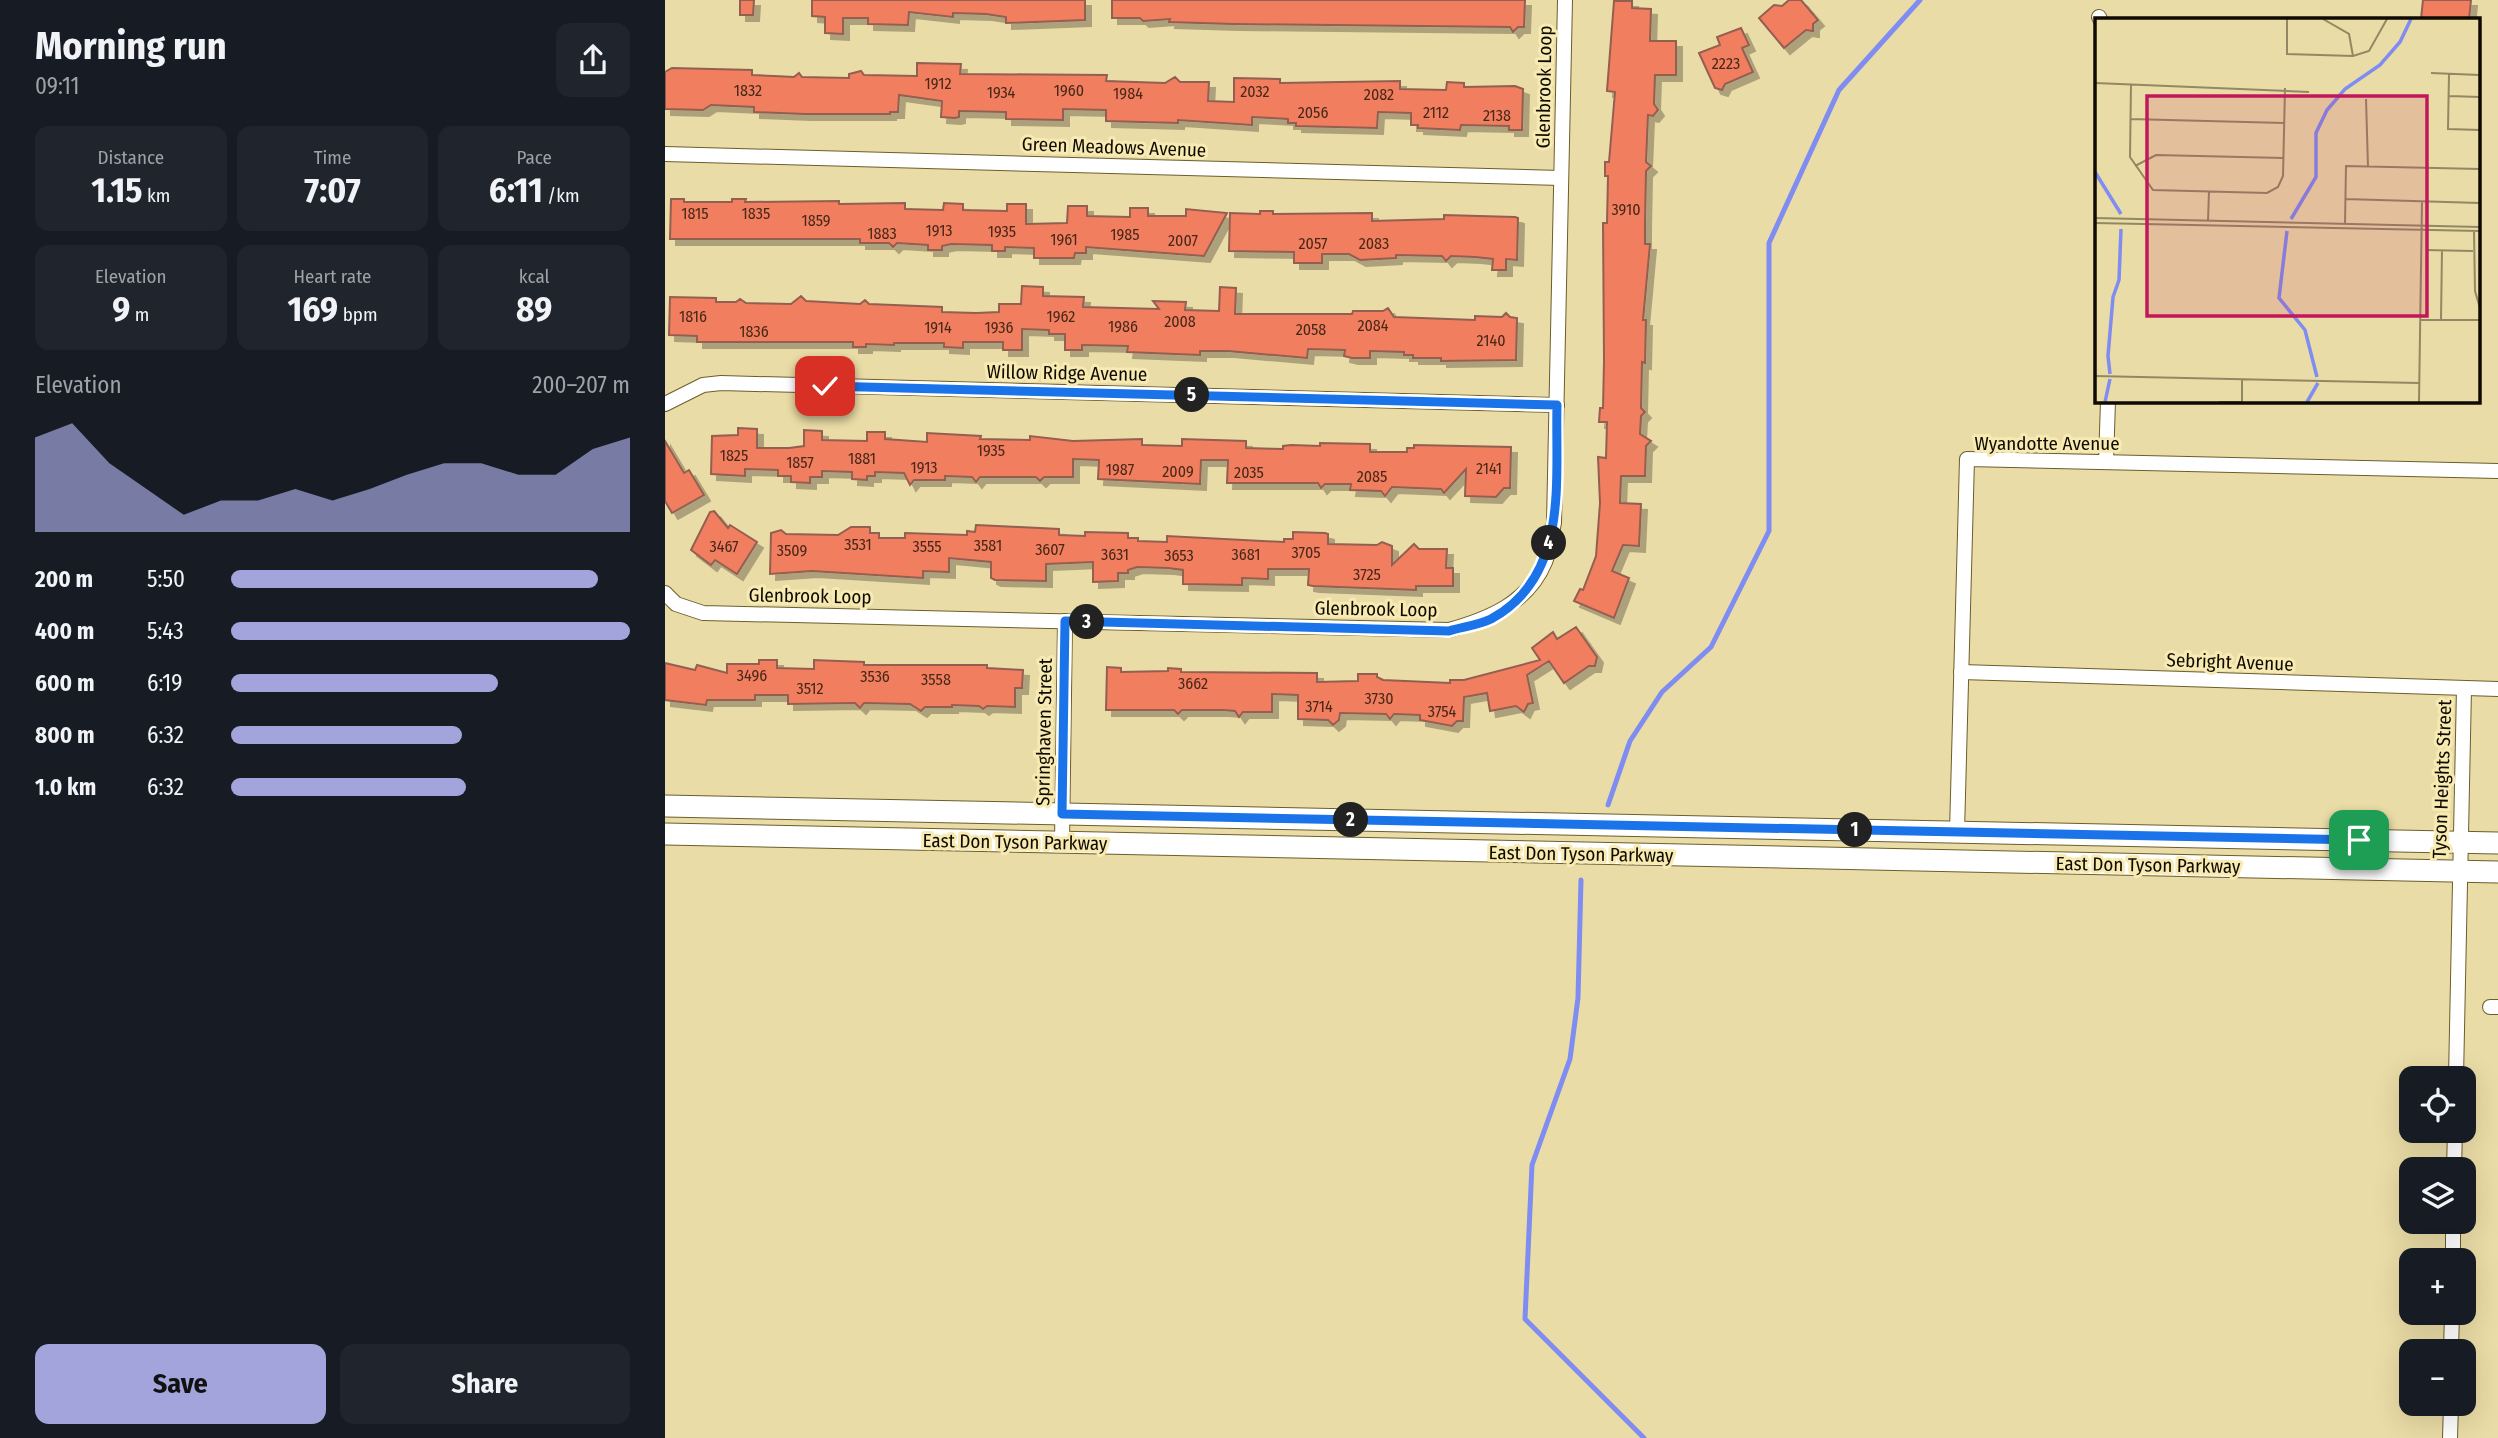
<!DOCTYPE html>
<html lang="en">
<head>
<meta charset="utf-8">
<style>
  :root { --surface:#171b24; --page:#20242c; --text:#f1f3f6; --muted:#9ea1a6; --accent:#a2a4db }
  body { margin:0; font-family:"Fira Sans Condensed",sans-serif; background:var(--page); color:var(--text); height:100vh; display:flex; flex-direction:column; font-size:26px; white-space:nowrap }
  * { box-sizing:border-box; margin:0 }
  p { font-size:23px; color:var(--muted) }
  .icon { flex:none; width:38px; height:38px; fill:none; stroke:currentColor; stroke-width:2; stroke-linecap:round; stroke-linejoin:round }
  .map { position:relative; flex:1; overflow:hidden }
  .drawer { display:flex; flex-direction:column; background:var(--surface); width:665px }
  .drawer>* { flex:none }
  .fabs { position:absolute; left:1734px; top:1066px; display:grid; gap:14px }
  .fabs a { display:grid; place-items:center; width:77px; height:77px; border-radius:14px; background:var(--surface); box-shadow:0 7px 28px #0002; font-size:35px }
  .pin { position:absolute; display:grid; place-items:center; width:60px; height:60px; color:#fff; margin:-30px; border-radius:14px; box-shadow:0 4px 10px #0006 }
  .km { position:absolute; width:35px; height:35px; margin:-18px; border-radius:50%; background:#222; color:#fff; font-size:19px; line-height:35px; text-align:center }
  .round { display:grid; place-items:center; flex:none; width:74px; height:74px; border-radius:14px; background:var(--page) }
  .summary { display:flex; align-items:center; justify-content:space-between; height:119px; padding:0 35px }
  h1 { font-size:38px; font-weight:700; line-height:52px }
  .stats { display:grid; grid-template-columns:repeat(3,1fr); gap:10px; height:119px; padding:7px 35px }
  .stats div { display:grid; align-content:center; border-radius:14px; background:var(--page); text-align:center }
  .stats b { font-size:35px; font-weight:700 }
  .stats small { font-size:19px; font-weight:400 }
  .stats p { font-size:19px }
  .chart { height:196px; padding:14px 35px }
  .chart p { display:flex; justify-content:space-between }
  .chart svg { width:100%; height:126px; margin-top:7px; fill:var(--accent); opacity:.7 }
  .button { display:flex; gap:14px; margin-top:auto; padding:14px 35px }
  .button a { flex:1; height:80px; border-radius:14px; background:var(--accent); color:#111; font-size:28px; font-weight:700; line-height:80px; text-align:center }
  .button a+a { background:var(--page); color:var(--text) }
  ul { padding:0 35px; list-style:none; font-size:23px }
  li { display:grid; grid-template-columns:112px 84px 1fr; align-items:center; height:52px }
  li i { height:18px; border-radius:9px; background:var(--accent) }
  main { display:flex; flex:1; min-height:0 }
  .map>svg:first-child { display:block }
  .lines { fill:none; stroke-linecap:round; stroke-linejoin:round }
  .stream { stroke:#7f8cf1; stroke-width:5 }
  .building { fill:#f17e5f; stroke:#935f51; stroke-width:2; filter:url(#shadow) }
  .minor-casing { stroke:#6b5e2b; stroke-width:16 }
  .secondary-casing { stroke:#6b5e2b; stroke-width:23 }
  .minor { stroke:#fff; stroke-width:14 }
  .secondary { stroke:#fff; stroke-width:21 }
  .route-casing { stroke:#fff; stroke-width:14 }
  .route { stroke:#1a73e8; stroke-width:9 }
  .labels { text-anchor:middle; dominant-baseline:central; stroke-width:6; stroke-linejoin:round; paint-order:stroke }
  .number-label { font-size:16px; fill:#482818 }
  .street-label { font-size:19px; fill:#100b00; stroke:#f7eab3 }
  .inset-river { fill:none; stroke:#7f8cf1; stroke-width:3.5 }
  .inset-road { fill:none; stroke:#938864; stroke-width:2 }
  .view { fill:#c2185b; fill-opacity:0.15; stroke:#c2185b; stroke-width:3.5 }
  .inset-edge { fill:none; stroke:#100b00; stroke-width:3.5 }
</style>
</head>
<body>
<main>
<section class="drawer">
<div class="summary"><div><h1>Morning run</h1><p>09:11</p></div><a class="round"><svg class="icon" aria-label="share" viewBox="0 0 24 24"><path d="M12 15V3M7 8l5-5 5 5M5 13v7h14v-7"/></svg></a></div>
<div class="stats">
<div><p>Distance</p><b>1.15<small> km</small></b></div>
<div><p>Time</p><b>7:07</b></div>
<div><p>Pace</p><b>6:11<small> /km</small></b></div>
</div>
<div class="stats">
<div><p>Elevation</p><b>9<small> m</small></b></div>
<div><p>Heart rate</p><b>169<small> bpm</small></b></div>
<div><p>kcal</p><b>89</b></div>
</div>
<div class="chart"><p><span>Elevation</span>200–207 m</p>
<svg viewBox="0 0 160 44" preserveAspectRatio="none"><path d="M0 44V11L10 6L20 20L30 29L40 38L50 33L60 33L70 29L80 33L90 29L100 24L110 20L120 20L130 24L140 24L150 15L160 11V44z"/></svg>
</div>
<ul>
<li><b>200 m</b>5:50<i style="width:92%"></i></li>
<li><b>400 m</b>5:43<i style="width:100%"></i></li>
<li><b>600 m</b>6:19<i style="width:67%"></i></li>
<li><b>800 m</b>6:32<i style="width:58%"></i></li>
<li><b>1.0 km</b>6:32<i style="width:59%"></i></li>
</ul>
<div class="button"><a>Save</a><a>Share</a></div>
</section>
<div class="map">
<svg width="1833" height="1438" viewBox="0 0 1833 1438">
  <defs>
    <filter id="shadow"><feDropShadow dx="6" dy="6" stdDeviation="0" flood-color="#0004"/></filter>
  </defs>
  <rect width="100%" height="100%" fill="#eadca6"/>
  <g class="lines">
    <g class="stream">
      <polyline points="943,805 965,741 997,692 1046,647 1104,531 1104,243 1174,90 1255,0"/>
      <polyline points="916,880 913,998 905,1059 867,1165 860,1319 979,1438"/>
    </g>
  </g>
  <g class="building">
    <polygon points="75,0 89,0 88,15 75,15"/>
    <polygon points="147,0 420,0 420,20 341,23 341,17 321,14 288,13 288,17 244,12 243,25 203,24 203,18 178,18 178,34 160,33 160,17 147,16"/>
    <polygon points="447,0 860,0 859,27 853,27 848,32 845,27 568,24 504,22 505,19 478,21 475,18 447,18"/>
    <polygon points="1124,0 1136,0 1153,20 1148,24 1148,31 1141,30 1119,48 1094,18 1109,5 1117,6"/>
    <polygon points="1758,0 1806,0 1804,19 1756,19"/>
    <polygon points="949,1 967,1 967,8 986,9 985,41 1011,41 1011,75 990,75 989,104 993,110 988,116 983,115 981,162 986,166 981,171 980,223 980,244 985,244 978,320 981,320 980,363 977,362 976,408 980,412 976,416 975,434 986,441 981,446 980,476 956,476 955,503 976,504 974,546 958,545 947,571 964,578 949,618 909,601 915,589 918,590 931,556 935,503 933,457 941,458 942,422 934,422 935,408 938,408 939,361 938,223 942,223 943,176 940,176 940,162 944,162 950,92 942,91"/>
    <polygon points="1076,28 1084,45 1077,48 1088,72 1060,84 1057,90 1050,88 1034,53 1055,45 1052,37"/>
    <polygon points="252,63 296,64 295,74 442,75 441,81 500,83 510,77 515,82 544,82 543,101 569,102 569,78 615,79 615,83 735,81 735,89 781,90 782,82 799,83 799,87 850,86 858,89 857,130 844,130 844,126 796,125 795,130 753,128 753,125 746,125 746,113 713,112 712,128 631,126 631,123 623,123 623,119 587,117 587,125 513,120 513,123 441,121 441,110 398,109 398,120 341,119 341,112 294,111 294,117 290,118 276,117 277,101 234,95 233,112 225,112 225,114 140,114 89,112 89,107 46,105 38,110 0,109 0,72 7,68 87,70 87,75 109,76 129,77 134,73 137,77 184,78 184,74 196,71 199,75 252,76"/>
    <polygon points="6,199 19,199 19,202 67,202 67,199 81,199 80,202 174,201 174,204 240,203 240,209 278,210 279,203 298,204 298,210 342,211 342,204 361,204 361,224 402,223 403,206 422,206 422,216 465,217 465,208 483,208 483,216 521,216 521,209 562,213 539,256 421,247 421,253 410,253 409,258 369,258 369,248 340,247 340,251 327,251 327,245 286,244 277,246 277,250 263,250 263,245 232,243 228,247 224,243 195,243 195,239 5,239"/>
    <polygon points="595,211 608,211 608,214 707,213 707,221 779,219 779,215 850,217 853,218 852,260 841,259 841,270 827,270 828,259 810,257 786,256 781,261 777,256 731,255 731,258 695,260 684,254 657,254 657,263 629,263 629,252 564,251 565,213 595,214"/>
    <polygon points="357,286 378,287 378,296 419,297 418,307 494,309 488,301 521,302 520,310 554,311 555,287 571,288 570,314 687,314 688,311 718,311 723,308 729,317 810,320 810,316 837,317 841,313 845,317 852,318 851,360 776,361 776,358 748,358 748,355 739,355 739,352 705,351 705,358 687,358 679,356 680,350 643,349 642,358 563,351 535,351 535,355 462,352 463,346 417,345 417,350 400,350 400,334 384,334 384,330 357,329 357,350 338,350 338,342 298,342 298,348 279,347 279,343 229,343 229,345 201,344 201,347 188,347 188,342 32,342 32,336 4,335 5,297 51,298 51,302 71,302 75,299 81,303 126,304 136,296 141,301 195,304 200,300 204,304 277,307 277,312 311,313 334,312 334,304 356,304"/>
    <polygon points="73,428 92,429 92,448 124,448 139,446 139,430 157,431 157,440 202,441 202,432 220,432 220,439 262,442 262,433 316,436 315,439 365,440 365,436 408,441 477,439 477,445 517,446 517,439 581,441 581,448 618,449 618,446 626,445 655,446 655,443 705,444 705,452 742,452 742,448 749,448 749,445 846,447 845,488 839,488 831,497 800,496 801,469 779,493 776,489 727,487 720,496 716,491 685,490 686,484 660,484 656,488 653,483 562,483 563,460 536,460 535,484 433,479 434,460 408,459 408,477 379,477 375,481 371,477 315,477 311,482 307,477 280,476 280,480 249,480 245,485 239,473 210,472 210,476 202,476 202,480 187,479 187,472 157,471 157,477 145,477 145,483 126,482 126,476 113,476 113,470 80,469 80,476 46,474 47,436 73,435"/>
    <polygon points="0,441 19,473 24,470 39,495 7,513 0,501"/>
    <polygon points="49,511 63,528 65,525 92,542 72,574 50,560 46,565 26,550 45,512"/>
    <polygon points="311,525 394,529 394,535 420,536 420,532 463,533 463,538 473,538 473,541 502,542 502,536 619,542 619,539 628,539 628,532 660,533 663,534 663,544 712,545 717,542 727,546 727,565 749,544 754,549 782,549 781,568 788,568 788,586 751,586 751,590 648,586 643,585 644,569 603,569 603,579 577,578 577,585 518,584 518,570 503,568 472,567 463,570 463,573 453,573 453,581 428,582 428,562 381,564 381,581 330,580 326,578 326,562 284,558 284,572 258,571 258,578 147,571 105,574 106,533 116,530 121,534 173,535 186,527 205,527 205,533 214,533 214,538 240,538 240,533 302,535 302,531 310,532"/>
    <polygon points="911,627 932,657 930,666 924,666 899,683 884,661 862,675 868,703 863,704 859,712 851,706 825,711 822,693 799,697 798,721 792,721 787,726 755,720 755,715 729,714 725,719 721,714 675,713 674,720 668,725 663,720 633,719 633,695 607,694 607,712 578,712 574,717 570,711 558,710 517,710 513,714 509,710 441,710 442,667 456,668 456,672 503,671 503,668 516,669 516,672 652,673 652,682 693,681 693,674 712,674 712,677 718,680 785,683 785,680 799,680 875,660 867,648 888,632 892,639"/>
    <polygon points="94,660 112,660 112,668 149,669 149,660 199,662 199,665 322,665 322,668 358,670 357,688 350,688 350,707 322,706 318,709 314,706 287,705 287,707 260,707 256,711 245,704 199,703 195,708 190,703 123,704 123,695 90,695 90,700 42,700 41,705 0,700 0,663 30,670 32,665 62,673 62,664 94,664"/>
  </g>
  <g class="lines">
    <g class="minor-casing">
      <g id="minor">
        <polyline points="1434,17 1435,19"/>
        <polyline points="0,154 896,178"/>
        <polyline points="0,404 38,385 56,383 892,405"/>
        <polyline points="1441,462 1443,401"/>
        <path d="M0,593L11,604L38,613L784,630C824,619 863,603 880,562C885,550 886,535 889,523L900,0"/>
        <polyline points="1296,672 1833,689"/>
        <polyline points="1292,832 1302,459 1833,471"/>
        <polyline points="397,843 400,621"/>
        <polyline points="1825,1007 1833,1007"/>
        <polyline points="1791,1078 1799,688"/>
        <polyline points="1789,1169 1790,1130"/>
        <polyline points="1788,1260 1788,1222"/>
        <polyline points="1786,1351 1787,1312"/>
        <polyline points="1785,1438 1786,1404"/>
      </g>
    </g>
    <g class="secondary-casing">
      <g id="secondary">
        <polyline points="0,806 1833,843"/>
        <polyline points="0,834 1833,872"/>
      </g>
    </g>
    <use href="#minor" class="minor"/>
    <use href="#secondary" class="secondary"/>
  </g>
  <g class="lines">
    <g class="route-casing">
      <path id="route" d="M160,386L892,405C890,481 905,576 826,619C814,625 797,627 784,631L400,621L397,814L1694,840"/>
    </g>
    <use href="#route" class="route"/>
  </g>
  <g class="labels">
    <g class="number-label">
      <text x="1061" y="63">2223</text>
      <text x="273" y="83">1912</text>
      <text x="83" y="90">1832</text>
      <text x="404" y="90">1960</text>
      <text x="590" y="91">2032</text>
      <text x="336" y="92">1934</text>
      <text x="463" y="93">1984</text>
      <text x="714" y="94">2082</text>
      <text x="648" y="112">2056</text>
      <text x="771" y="112">2112</text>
      <text x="832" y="115">2138</text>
      <text x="961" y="209">3910</text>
      <text x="30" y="213">1815</text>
      <text x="91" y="213">1835</text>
      <text x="151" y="220">1859</text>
      <text x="274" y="230">1913</text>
      <text x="337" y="231">1935</text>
      <text x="217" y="233">1883</text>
      <text x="460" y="234">1985</text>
      <text x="399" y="239">1961</text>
      <text x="518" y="240">2007</text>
      <text x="648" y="243">2057</text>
      <text x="709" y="243">2083</text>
      <text x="28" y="316">1816</text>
      <text x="396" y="316">1962</text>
      <text x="515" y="321">2008</text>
      <text x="708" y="325">2084</text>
      <text x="458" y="326">1986</text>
      <text x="273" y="327">1914</text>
      <text x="334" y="327">1936</text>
      <text x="646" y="329">2058</text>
      <text x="89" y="331">1836</text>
      <text x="826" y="340">2140</text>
      <text x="326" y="450">1935</text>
      <text x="69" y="455">1825</text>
      <text x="197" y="458">1881</text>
      <text x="135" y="462">1857</text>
      <text x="259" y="467">1913</text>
      <text x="824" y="468">2141</text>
      <text x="455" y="469">1987</text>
      <text x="513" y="471">2009</text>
      <text x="584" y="472">2035</text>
      <text x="707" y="476">2085</text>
      <text x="193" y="544">3531</text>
      <text x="323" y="545">3581</text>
      <text x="59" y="546">3467</text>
      <text x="262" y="546">3555</text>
      <text x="385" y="549">3607</text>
      <text x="127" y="550">3509</text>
      <text x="641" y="552">3705</text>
      <text x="450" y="554">3631</text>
      <text x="581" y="554">3681</text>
      <text x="514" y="555">3653</text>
      <text x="702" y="574">3725</text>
      <text x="87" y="675">3496</text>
      <text x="210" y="676">3536</text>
      <text x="271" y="679">3558</text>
      <text x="528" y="683">3662</text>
      <text x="145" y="688">3512</text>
      <text x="714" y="698">3730</text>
      <text x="654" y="706">3714</text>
      <text x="777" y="711">3754</text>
    </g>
    <g class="street-label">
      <text transform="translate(879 87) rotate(-89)">Glenbrook Loop</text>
      <text transform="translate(449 147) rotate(2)">Green Meadows Avenue</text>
      <text transform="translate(402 373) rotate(1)">Willow Ridge Avenue</text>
      <text x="1382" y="443">Wyandotte Avenue</text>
      <text transform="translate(145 596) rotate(1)">Glenbrook Loop</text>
      <text transform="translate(711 609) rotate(1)">Glenbrook Loop</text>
      <text transform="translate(1565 662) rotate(2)">Sebright Avenue</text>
      <text transform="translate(379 732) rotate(-89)">Springhaven Street</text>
      <text transform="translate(1777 779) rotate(-88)">Tyson Heights Street</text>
      <text transform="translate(350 842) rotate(1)">East Don Tyson Parkway</text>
      <text transform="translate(916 854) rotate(1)">East Don Tyson Parkway</text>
      <text transform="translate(1483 865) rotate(1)">East Don Tyson Parkway</text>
    </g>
  </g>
  <g transform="translate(1430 18)">
    <rect width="385" height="385" fill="#eadca6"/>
    <path class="inset-river" d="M0,154L26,196M196,201L221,159V115L232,92L250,71L285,47L305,24L316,1M192,213L184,280L210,312L222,359M15,356L13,338L18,279L24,262L26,211M10,384L15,361M212,384L223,365"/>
    <path class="inset-road" d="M192,1V36L258,38L274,33L292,1M228,1L254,16L258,38M336,55L385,57M354,56L353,111L385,112M0,65L214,74M36,66L35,139L58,172L172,175L183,169L188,158L190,70M354,78L385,79M271,81L273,149M35,101L189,105M40,148L61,137L189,140M250,181L385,185M0,200L385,209M113,203L114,173M0,205L385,213M250,205L251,148L385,151M379,213L380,273L385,290M331,232L378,233M325,302H385M346,302L347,232M0,358L324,365M124,384H147M147,384V361M324,384L327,183"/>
    <path class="view" d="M52,78H332V298H52Z"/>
    <rect width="385" height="385" class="inset-edge"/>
  </g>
</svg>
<div class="fabs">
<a><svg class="icon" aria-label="locate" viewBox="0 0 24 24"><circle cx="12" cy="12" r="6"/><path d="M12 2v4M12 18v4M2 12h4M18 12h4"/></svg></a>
<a><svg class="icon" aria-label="layers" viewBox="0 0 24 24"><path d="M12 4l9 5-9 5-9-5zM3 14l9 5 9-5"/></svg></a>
<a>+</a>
<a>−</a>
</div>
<div class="pin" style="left:1694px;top:840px;background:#1e9e55"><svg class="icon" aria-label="arrive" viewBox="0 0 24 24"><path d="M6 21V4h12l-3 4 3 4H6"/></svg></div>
<div class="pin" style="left:160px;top:386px;background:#d93025"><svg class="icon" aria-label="check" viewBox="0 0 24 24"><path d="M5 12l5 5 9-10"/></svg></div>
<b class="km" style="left:1190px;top:830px">1</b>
<b class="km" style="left:686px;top:820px">2</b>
<b class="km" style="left:422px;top:622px">3</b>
<b class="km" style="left:884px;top:543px">4</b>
<b class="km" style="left:527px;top:395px">5</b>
</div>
</main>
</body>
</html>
